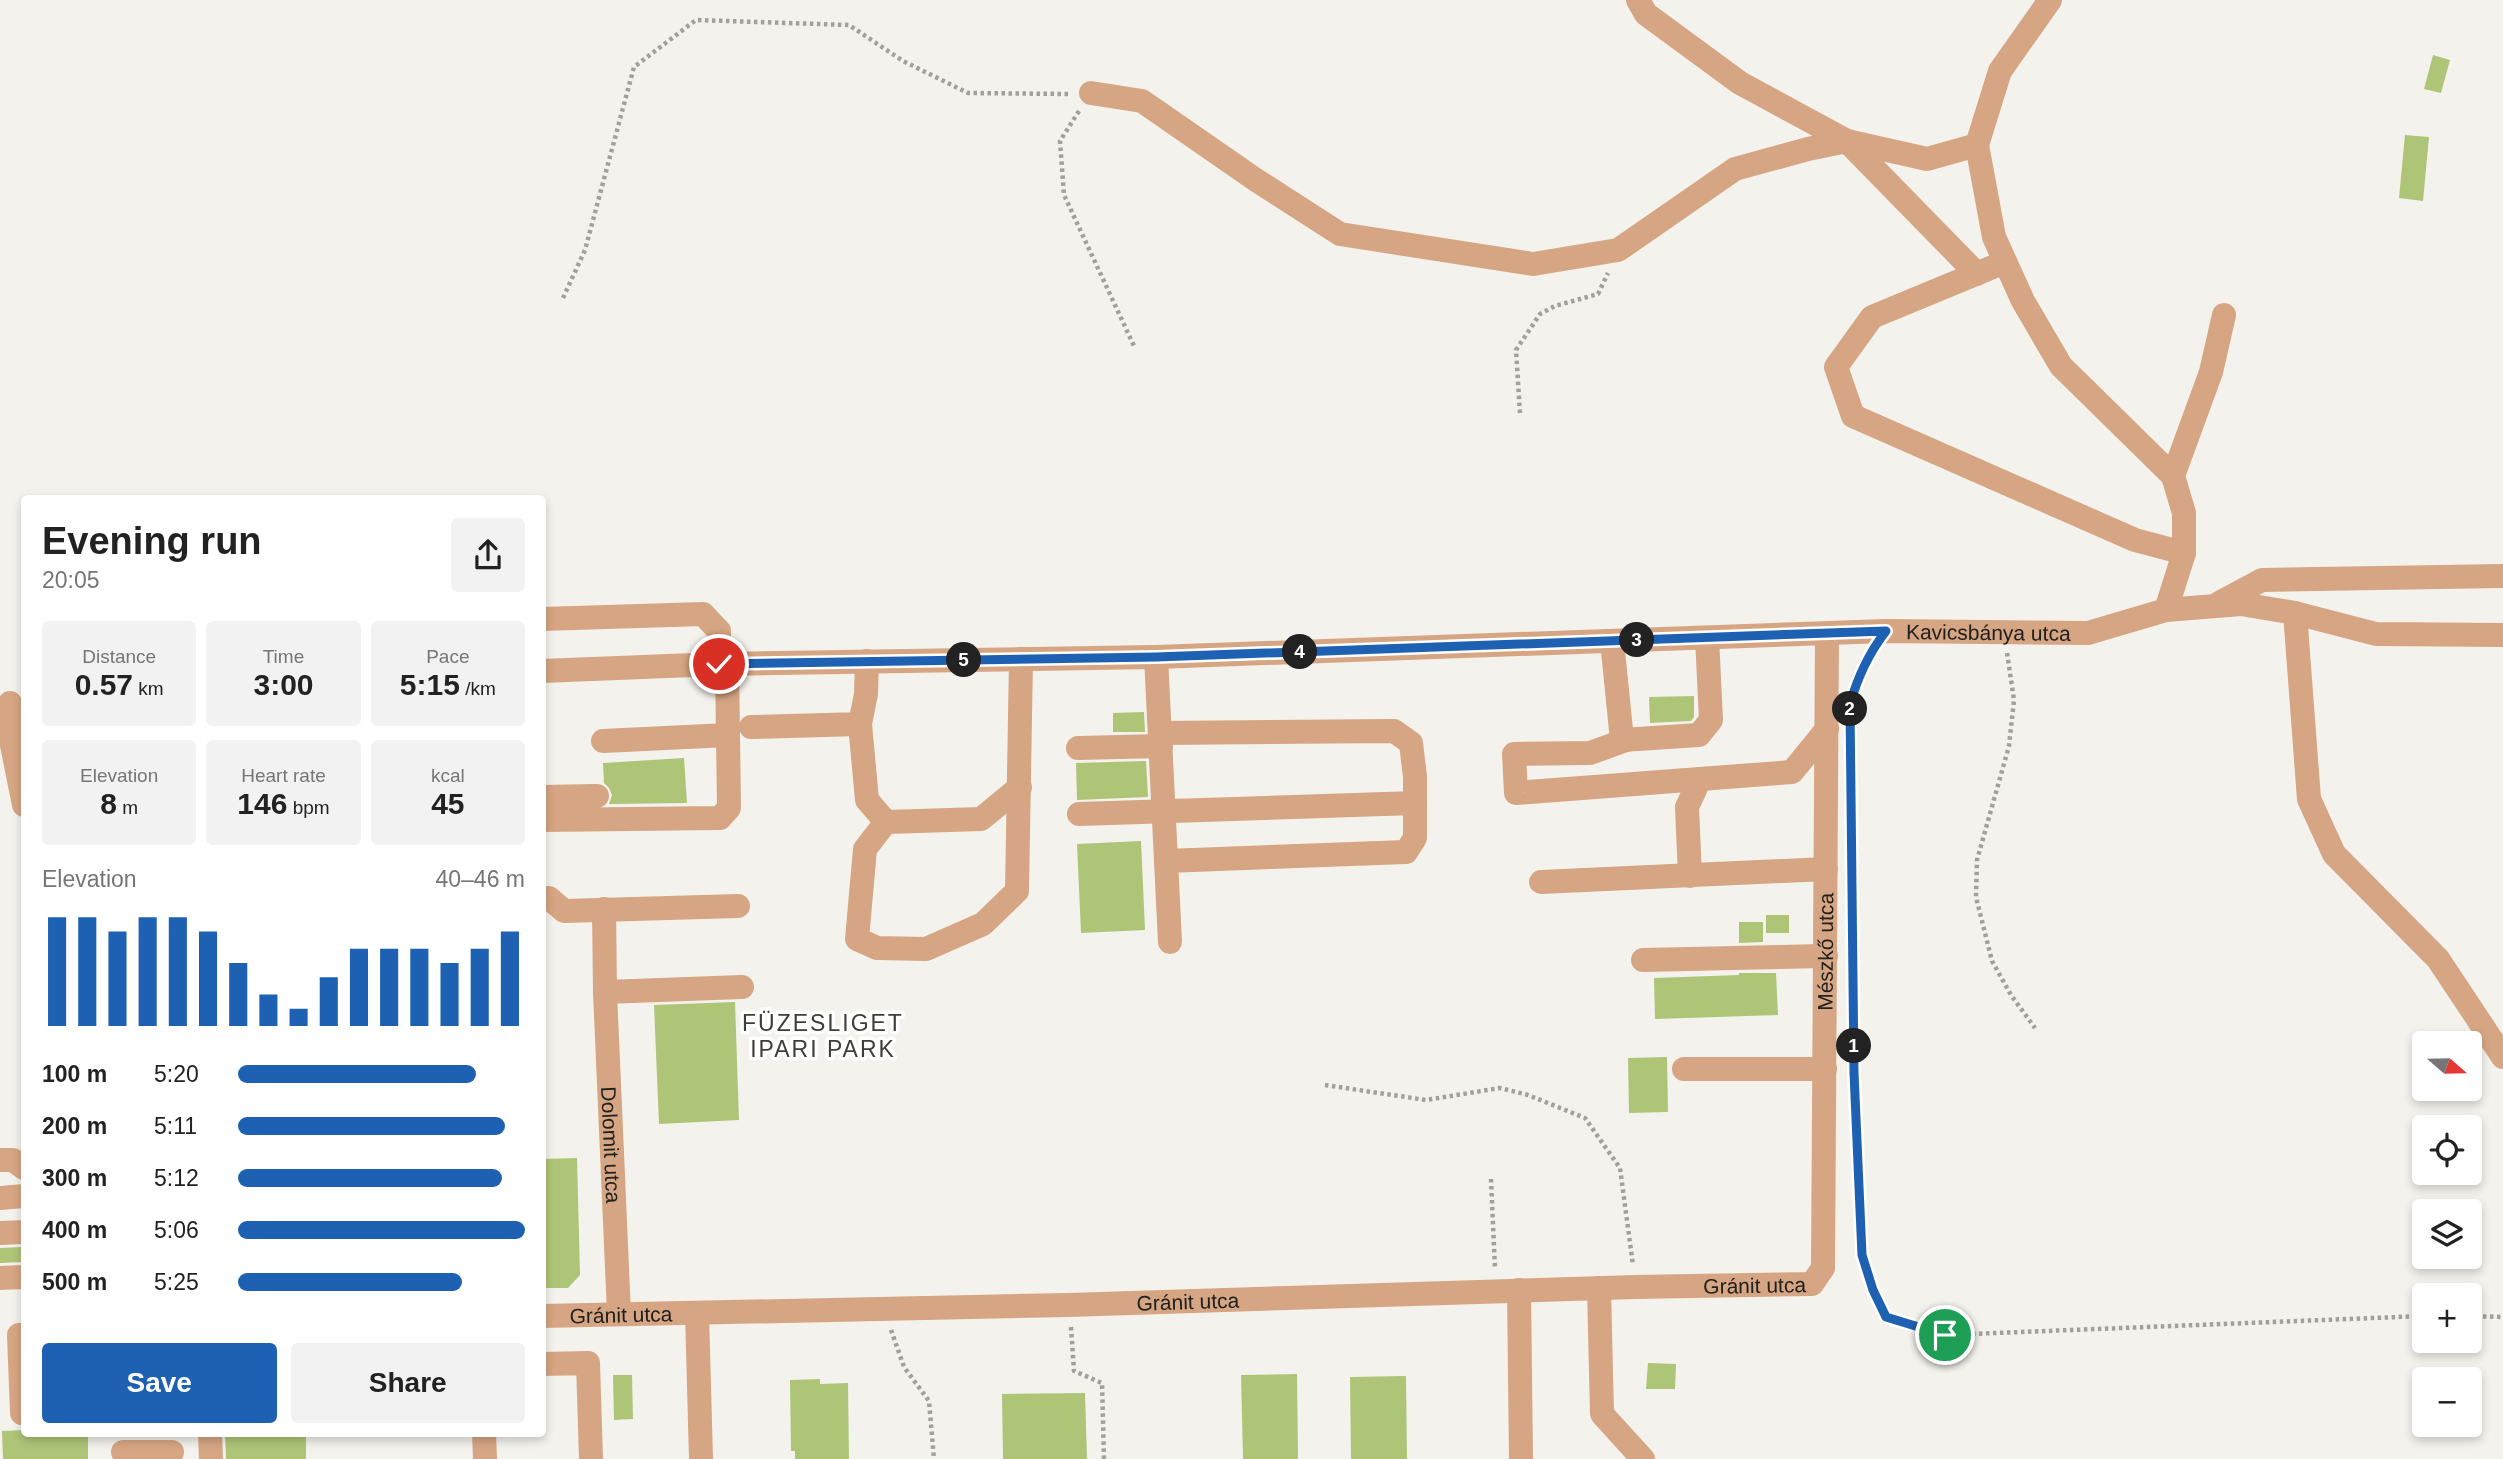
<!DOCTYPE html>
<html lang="en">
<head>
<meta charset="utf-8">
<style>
  :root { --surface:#fff; --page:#f2f2f2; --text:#222; --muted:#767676; --accent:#1e61b2 }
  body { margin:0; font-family:Helvetica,sans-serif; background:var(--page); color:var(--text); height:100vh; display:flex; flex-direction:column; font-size:26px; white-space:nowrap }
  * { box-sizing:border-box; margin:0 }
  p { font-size:23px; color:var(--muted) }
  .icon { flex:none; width:38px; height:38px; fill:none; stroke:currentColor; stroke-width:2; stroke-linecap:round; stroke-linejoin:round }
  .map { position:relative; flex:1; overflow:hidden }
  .sheet { position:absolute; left:21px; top:495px; width:525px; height:942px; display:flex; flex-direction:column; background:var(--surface); border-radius:7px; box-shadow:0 4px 10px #0003 }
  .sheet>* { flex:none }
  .needle { width:46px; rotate:110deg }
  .buttons { position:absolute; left:2412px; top:1031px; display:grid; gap:14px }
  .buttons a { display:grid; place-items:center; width:70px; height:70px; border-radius:7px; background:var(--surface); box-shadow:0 4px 10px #0003; font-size:35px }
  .pin { position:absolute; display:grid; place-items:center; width:60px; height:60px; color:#fff; margin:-30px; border:4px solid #fff; border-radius:50%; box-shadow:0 2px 7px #0007 }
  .km { position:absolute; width:35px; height:35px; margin:-18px; border-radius:50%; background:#222; color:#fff; font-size:19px; line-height:35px; text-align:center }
  .round { display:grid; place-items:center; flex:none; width:74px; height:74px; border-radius:7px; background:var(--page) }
  .headline { display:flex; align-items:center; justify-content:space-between; height:119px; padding:0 21px }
  h1 { font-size:38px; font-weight:600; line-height:52px }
  .figures { display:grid; grid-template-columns:repeat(3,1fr); gap:10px; height:119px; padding:7px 21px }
  .figures div { display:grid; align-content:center; border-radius:7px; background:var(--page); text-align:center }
  .figures b { font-size:30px; font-weight:600 }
  .figures small { font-size:19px; font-weight:400 }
  .figures p { font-size:19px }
  .chart { height:196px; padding:14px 21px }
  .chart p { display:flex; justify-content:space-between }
  .chart svg { width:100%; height:126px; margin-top:7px; stroke:var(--accent); stroke-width:6 }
  .button { display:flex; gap:14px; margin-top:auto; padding:14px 21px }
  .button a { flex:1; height:80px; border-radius:7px; background:var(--accent); color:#fff; font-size:28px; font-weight:600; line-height:80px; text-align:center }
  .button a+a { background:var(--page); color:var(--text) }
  ul { padding:0 21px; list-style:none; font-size:23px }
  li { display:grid; grid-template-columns:112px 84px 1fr; align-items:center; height:52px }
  li i { height:18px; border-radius:9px; background:var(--accent) }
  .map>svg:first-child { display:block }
  .building { fill:#aec578 }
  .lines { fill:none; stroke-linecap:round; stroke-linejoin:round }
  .path { stroke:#a1a09b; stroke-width:4.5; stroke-dasharray:3.5 3.5; stroke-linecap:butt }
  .minor { stroke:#d6a583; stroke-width:24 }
  .route-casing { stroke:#fff; stroke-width:14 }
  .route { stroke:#1e61b2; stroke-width:9 }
  .labels { text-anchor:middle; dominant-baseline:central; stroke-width:7; stroke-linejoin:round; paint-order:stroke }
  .street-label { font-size:21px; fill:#20201d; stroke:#fff }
  .neighbourhood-label { font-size:23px; letter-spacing:2px; fill:#3f3d38; stroke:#fff }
</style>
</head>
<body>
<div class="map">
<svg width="2503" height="1459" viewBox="0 0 2503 1459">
  <rect width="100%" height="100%" fill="#f4f2ec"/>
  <g class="building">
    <polygon points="2433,55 2450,60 2441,93 2424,89"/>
    <polygon points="2405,135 2429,137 2423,201 2399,198"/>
    <polygon points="1694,696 1694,717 1691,721 1650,723 1649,697"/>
    <polygon points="1144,712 1145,732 1113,732 1113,713"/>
    <polygon points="684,758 687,803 609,804 612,795 609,788 604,783 603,763"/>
    <polygon points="1146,761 1148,797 1077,800 1076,763"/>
    <polygon points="1141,841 1145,930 1081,933 1077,844"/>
    <rect x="1766" y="915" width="23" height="18"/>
    <polygon points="1739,922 1763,922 1763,942 1739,943"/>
    <polygon points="1739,973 1776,973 1778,1015 1655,1019 1654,978 1739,975"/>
    <polygon points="735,1002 739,1120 659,1124 654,1005"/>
    <polygon points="1667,1057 1668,1112 1629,1113 1628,1058"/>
    <polygon points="577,1158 580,1275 568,1288 542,1288 542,1159"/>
    <polygon points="22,1247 23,1262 0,1263 0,1248"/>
    <polygon points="1648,1363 1676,1364 1675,1389 1646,1389"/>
    <polygon points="1297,1374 1298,1459 1243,1459 1241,1375"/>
    <polygon points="613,1375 632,1375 633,1419 614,1420"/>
    <polygon points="1406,1376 1407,1459 1351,1459 1350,1377"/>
    <polygon points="820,1379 820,1384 848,1383 849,1459 795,1459 795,1451 791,1451 790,1380"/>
    <polygon points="1085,1393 1087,1459 1003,1459 1002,1394"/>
    <polygon points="24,1430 24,1433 88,1433 88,1459 3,1459 2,1431"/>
    <polygon points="225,1433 306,1433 306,1459 226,1459"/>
  </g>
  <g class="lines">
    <g class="path">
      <polyline points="1079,111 1060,141 1064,195 1134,346"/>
      <polyline points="563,298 585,250 634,67 696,20 849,25 903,61 968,93 1070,94"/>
      <polyline points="1520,413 1516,350 1540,314 1555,306 1598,294 1608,273"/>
      <polyline points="2007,653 2014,700 2009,746 1977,860 1976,897 1992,961 2011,995 2035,1028"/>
      <polyline points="1851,701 1858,675 1869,654"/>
      <polyline points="1851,829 1854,1073 1862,1255 1873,1290 1887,1317 1945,1335 2424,1316"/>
      <polyline points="1325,1085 1426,1100 1500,1088 1528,1095 1585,1118 1620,1168 1633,1265"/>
      <polyline points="1491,1179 1495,1269"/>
      <polyline points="2469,1316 2503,1317"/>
      <polyline points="1071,1327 1074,1371 1102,1383 1104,1459"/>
      <polyline points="891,1330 904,1367 929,1401 934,1459"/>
    </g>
    <g class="minor">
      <polyline points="1638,0 1646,14 1740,83 1847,141 1977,274"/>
      <polyline points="2050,0 2000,71 1977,145 1994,237 2023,301 2061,366 2173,476 2184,513 2184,553 2166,610"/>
      <polyline points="1091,93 1142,101 1256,180 1340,234 1533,264 1618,250 1735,169 1808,149 1847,141 1927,159 1977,145"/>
      <polyline points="2005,262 1872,317 1836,367 1853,416 2135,540 2184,553"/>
      <polyline points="2173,476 2211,372 2224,315"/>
      <polyline points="2219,603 2262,580 2503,576"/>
      <polyline points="2295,613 2309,799 2334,854 2438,959 2503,1057"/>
      <polyline points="542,619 703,614 719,631 719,664"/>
      <polyline points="1612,641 1622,740 1699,735 1711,720 1707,638"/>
      <polyline points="1156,657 1170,942"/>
      <path id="s1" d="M542,671L719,664L1156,657L1886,631L2088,633L2166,610L2241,604L2295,613L2376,634L2503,635"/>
      <polyline points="10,703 11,740 24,805"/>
      <polyline points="860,724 867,800 886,822 981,819 1020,787"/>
      <polyline points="751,727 860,724 866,694 867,661"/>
      <polyline points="1160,733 1394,731 1411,743 1415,777 1415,838 1406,852 1166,861"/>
      <polyline points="1626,740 1590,753 1514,754 1516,793 1792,772 1827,729"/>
      <polyline points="603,741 728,735"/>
      <polyline points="1078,748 1161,746"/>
      <polyline points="542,797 597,796"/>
      <polyline points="1079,814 1415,803"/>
      <polyline points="542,820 720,818 729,808 727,664"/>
      <polyline points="886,822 865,849 857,939 877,948 926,949 983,924 1017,891 1021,659"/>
      <polyline points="1690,876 1687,807 1700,779"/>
      <polyline points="1541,882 1826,869"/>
      <polyline points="542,899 549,898 564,911 738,906"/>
      <path id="s2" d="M604,909L605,992L619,1314"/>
      <polyline points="1643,960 1826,956"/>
      <polyline points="605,992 742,987"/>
      <polyline points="1684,1069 1825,1069"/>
      <polyline points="0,1160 13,1160 24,1168"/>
      <polyline points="0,1198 24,1196"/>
      <polyline points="0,1233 24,1232"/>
      <polyline points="0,1278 24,1277"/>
      <polyline points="1599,1288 1602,1414 1643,1459"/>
      <polyline points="1519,1290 1521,1459"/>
      <polyline points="697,1313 701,1459"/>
      <path id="s3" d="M542,1316L1069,1305L1635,1287L1812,1284L1823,1268L1827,634"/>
      <polyline points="19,1335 22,1413 24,1413"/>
      <polyline points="542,1364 588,1363 591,1459"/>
      <polyline points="210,1433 211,1459"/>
      <polyline points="484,1433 485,1459"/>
      <polyline points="123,1452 172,1452"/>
    </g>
  </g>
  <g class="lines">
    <g class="route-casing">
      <path id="route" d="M719,664L1156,657L1886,631C1868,654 1858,676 1850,704L1854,1073L1862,1255L1873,1290L1886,1317L1945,1335"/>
    </g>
    <use href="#route" class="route"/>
  </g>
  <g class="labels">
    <g class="street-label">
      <text stroke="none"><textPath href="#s1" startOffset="1447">Kavicsbánya utca</textPath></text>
      <text stroke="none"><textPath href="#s3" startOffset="1606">Mészkő utca</textPath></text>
      <text stroke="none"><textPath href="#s2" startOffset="236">Dolomit utca</textPath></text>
      <text stroke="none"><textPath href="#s3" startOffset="1213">Gránit utca</textPath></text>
      <text stroke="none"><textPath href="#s3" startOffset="646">Gránit utca</textPath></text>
      <text stroke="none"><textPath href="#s3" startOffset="79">Gránit utca</textPath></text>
    </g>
    <g class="neighbourhood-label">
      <text x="823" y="1023">FÜZESLIGET<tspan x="823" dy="26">IPARI PARK</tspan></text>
    </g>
  </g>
</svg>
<div class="buttons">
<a><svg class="needle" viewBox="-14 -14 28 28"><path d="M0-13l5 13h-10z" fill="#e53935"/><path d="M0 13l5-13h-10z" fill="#767676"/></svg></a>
<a><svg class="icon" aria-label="locate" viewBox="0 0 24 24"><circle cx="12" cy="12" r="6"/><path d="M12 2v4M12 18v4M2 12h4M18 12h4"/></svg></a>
<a><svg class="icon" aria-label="layers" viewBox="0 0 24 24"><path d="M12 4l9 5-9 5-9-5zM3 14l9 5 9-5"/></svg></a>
<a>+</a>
<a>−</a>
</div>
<div class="pin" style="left:1945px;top:1335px;background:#1e9e55"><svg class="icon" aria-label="arrive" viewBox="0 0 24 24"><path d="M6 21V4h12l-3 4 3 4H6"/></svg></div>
<div class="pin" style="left:719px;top:664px;background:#d93025"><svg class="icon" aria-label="check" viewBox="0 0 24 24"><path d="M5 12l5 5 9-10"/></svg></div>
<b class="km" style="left:1854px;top:1046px">1</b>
<b class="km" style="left:1850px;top:709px">2</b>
<b class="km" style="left:1637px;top:640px">3</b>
<b class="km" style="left:1300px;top:652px">4</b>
<b class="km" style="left:964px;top:660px">5</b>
<section class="sheet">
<div class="headline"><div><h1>Evening run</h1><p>20:05</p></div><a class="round"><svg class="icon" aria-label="share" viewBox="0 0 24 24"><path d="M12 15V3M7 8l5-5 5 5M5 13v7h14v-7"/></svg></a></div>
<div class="figures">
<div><p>Distance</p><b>0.57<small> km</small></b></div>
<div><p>Time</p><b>3:00</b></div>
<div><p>Pace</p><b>5:15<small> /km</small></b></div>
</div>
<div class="figures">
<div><p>Elevation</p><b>8<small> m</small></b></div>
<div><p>Heart rate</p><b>146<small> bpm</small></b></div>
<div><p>kcal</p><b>45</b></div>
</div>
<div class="chart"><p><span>Elevation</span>40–46 m</p>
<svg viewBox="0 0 160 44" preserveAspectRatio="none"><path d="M5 44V6M15 44V6M25 44V11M35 44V6M45 44V6M55 44V11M65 44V22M75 44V33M85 44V38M95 44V27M105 44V17M115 44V17M125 44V17M135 44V22M145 44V17M155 44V11"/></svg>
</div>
<ul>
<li><b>100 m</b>5:20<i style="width:83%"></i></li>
<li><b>200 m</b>5:11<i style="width:93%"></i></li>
<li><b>300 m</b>5:12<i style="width:92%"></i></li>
<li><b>400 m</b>5:06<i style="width:100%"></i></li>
<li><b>500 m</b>5:25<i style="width:78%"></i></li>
</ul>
<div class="button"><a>Save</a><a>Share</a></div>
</section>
</div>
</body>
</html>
